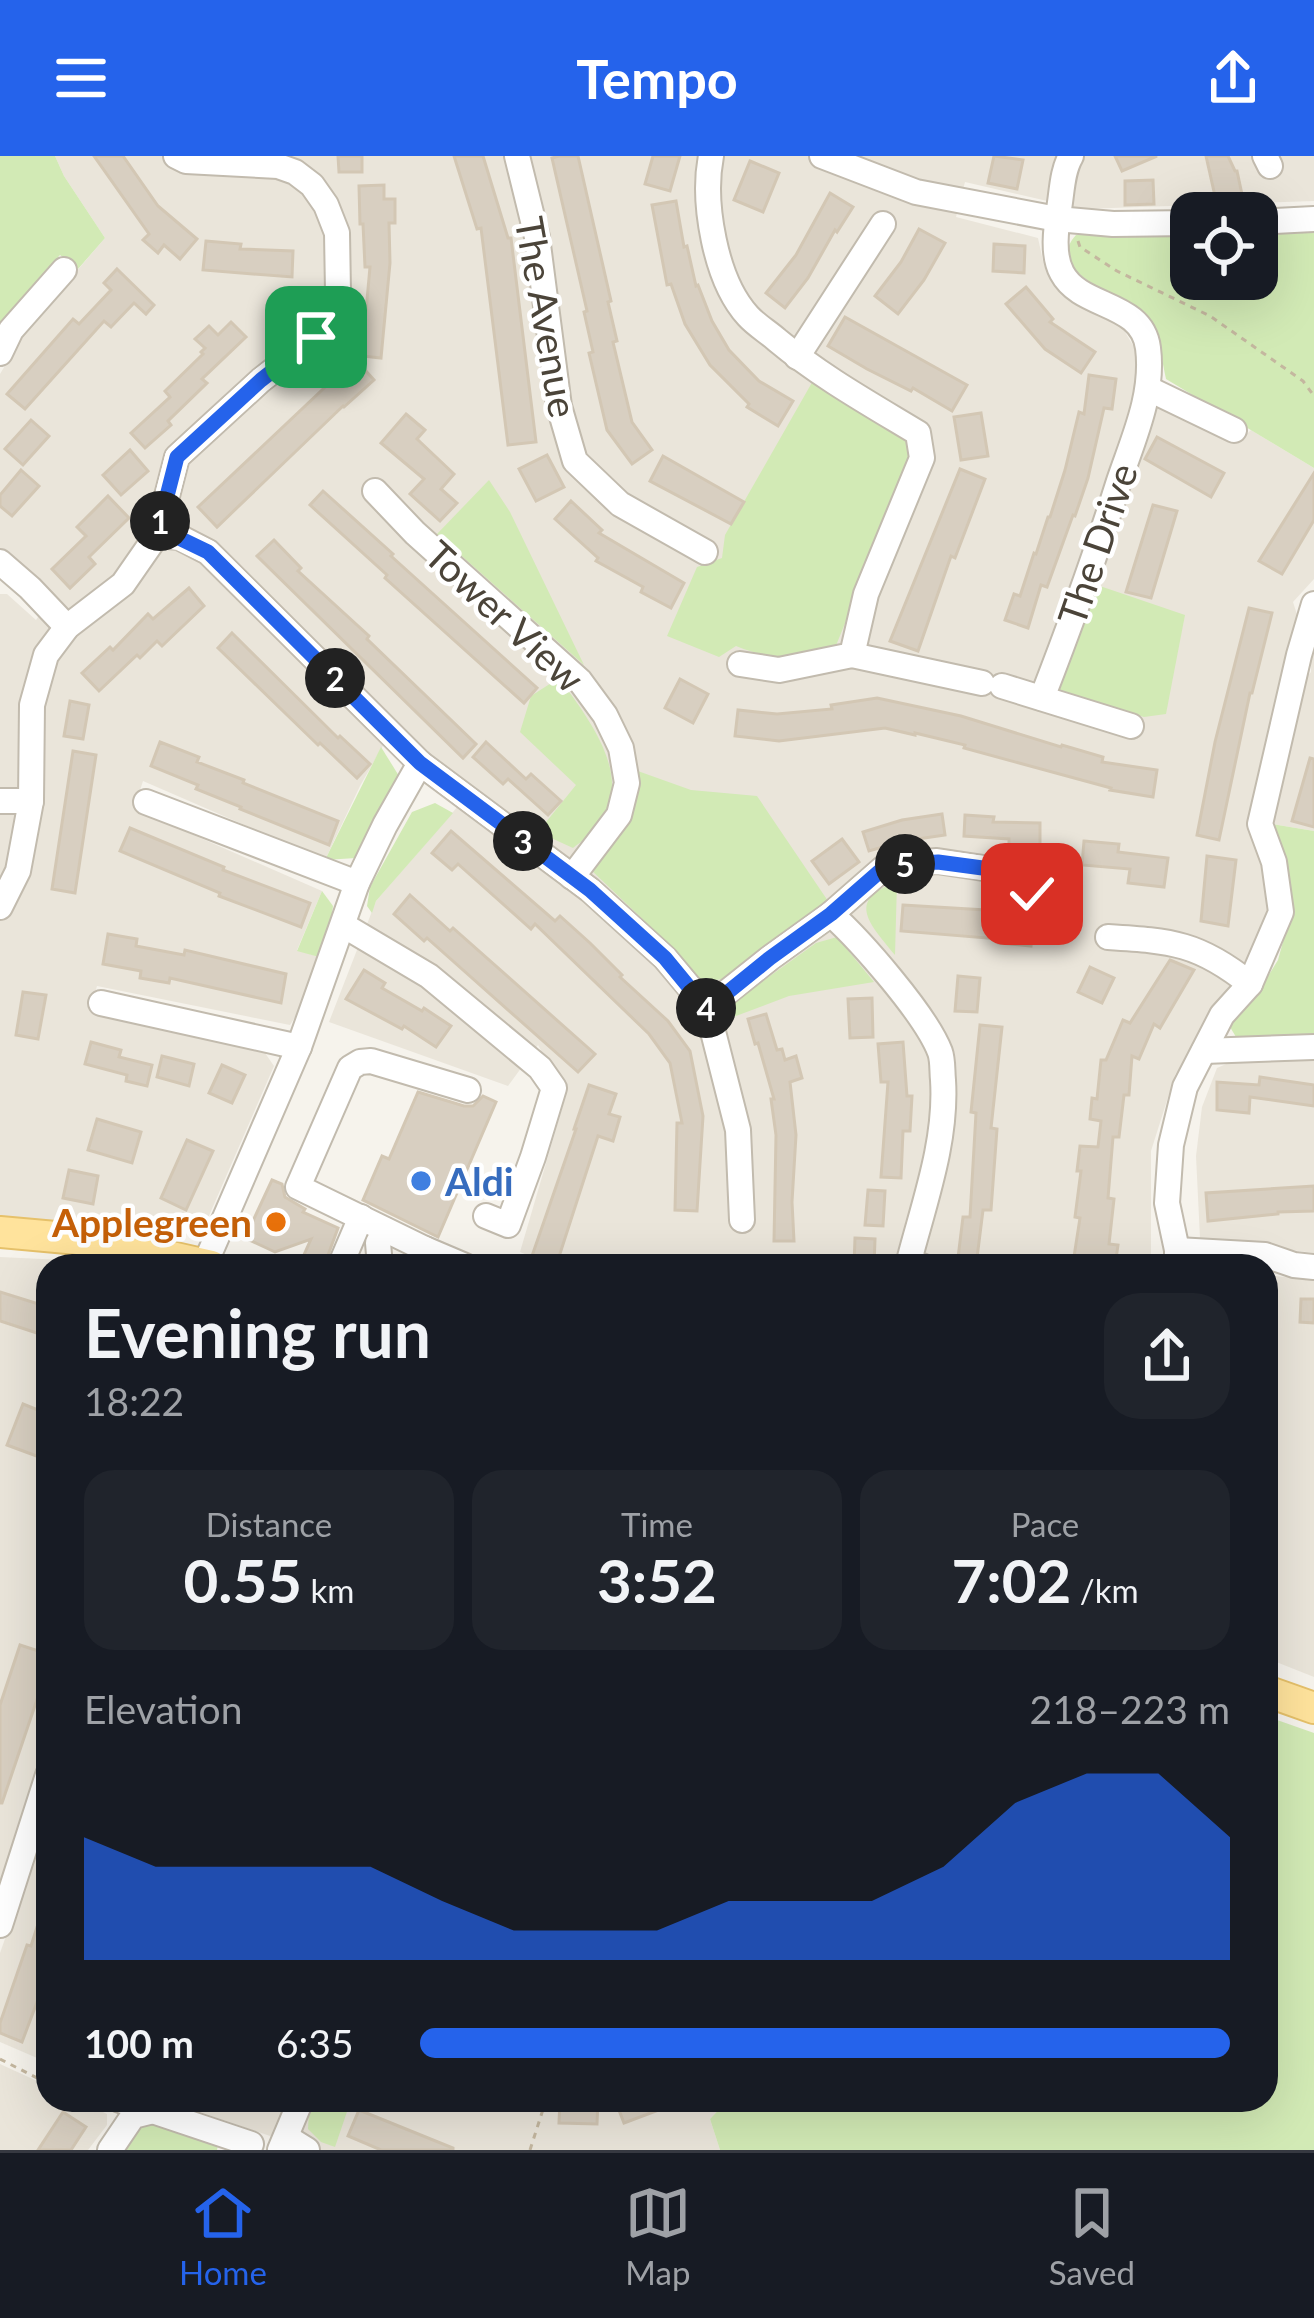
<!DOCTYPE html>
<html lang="en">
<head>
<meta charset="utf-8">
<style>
  :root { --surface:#171b24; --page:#20242c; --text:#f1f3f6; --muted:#9ea1a6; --line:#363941; --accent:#2563eb }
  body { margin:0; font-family:Lato,sans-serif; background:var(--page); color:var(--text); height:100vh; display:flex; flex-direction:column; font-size:45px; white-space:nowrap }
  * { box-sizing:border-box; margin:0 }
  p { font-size:39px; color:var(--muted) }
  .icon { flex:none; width:66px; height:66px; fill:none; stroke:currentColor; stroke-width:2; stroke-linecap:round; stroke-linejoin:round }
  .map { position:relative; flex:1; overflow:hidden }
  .panel { position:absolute; left:36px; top:1098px; width:1242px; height:858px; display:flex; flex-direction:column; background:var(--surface); border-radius:36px; box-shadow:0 12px 48px #0002 }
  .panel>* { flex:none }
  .buttons { position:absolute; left:1170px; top:36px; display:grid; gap:24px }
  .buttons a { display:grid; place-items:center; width:108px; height:108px; border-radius:24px; background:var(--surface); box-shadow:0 12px 48px #0002; font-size:60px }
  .pin { position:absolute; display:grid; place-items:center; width:102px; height:102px; color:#fff; margin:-51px; border-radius:24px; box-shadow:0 6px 18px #0006 }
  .km { position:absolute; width:60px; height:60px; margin:-30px; border-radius:50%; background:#222; color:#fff; font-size:33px; line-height:60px; text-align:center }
  .round { display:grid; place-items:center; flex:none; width:126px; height:126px; border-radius:36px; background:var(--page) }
  .summary { display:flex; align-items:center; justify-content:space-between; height:204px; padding:0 48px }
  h1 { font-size:66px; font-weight:700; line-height:90px }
  .metrics { display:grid; grid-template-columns:repeat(3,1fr); gap:18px; height:204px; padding:12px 48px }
  .metrics div { display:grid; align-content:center; border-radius:30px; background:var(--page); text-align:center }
  .metrics b { font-size:60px; font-weight:700 }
  .metrics small { font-size:33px; font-weight:400 }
  .metrics p { font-size:33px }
  .chart { height:336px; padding:24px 48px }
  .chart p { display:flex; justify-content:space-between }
  .chart svg { width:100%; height:216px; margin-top:12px; fill:var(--accent); opacity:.7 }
  ul { padding:0 48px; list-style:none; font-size:39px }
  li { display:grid; grid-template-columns:192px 144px 1fr; align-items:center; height:90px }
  li i { height:30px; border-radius:15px; background:var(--accent) }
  header { display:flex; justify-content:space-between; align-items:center; height:156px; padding:0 48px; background:var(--accent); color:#fff; font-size:54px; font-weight:700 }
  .menu { display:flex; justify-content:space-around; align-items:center; height:168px; border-top:3px solid var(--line); background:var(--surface); font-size:33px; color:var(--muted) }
  .menu a { display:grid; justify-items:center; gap:6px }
  .menu .selected { color:var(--accent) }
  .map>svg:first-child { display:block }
  .residential { fill:#eae5da }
  .green { fill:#d2eab5 }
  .building { fill:#d8cfc1; stroke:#d3c7b4; stroke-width:3 }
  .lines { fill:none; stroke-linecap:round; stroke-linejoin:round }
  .minor-casing { stroke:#c2bbae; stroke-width:28 }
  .major-casing { stroke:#e6c16a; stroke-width:34 }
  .path { stroke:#c4b79f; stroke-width:3; stroke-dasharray:6 6; stroke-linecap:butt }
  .minor { stroke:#fff; stroke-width:24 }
  .major { stroke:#ffe39c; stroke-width:30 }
  .route-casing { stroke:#fff; stroke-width:24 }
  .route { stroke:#2563eb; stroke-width:15 }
  .shop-dot { fill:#3f7fe0; stroke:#fff; stroke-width:4.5 }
  .food-dot { fill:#e8710a; stroke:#fff; stroke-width:4.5 }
  .labels { text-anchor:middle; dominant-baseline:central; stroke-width:9; stroke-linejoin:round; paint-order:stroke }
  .street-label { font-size:39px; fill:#4b4439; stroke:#fff }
  .shop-label { font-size:39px; font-weight:bold; fill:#366cbe; stroke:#fff; text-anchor:start }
  .food-label { font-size:39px; font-weight:bold; fill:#c56008; stroke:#fff; text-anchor:end }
</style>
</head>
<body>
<header><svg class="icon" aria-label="menu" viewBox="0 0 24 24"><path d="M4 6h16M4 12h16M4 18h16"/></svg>Tempo<svg class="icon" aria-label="share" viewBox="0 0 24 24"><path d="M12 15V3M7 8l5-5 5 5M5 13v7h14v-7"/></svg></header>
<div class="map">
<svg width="1314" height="1994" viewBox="0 0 1314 1994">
  <rect width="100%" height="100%" fill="#f6f3ec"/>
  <g class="residential">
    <polygon points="55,0 1314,0 1314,45 1082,53 965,26 956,61 1038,82 1043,105 1072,141 1119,166 1137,196 1138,233 1237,287 1251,274 1314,312 1314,423 1293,446 1299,465 1314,467 1314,675 1272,668 1304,524 1311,516 1311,507 1305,500 1284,504 1251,665 1272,732 1257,800 1175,919 1151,995 1151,1110 553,1110 520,1096 566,939 538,889 508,930 329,866 376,745 472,634 396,567 360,630 325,704 143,625 134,653 322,735 297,794 319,801 299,855 290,869 97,830 91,851 265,897 274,910 208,1062 181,1073 104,1071 0,1062 0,438 7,438 36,464 51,442 0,393 0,218 27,173 105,82 64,20"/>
    <polygon points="1314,902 1314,1097 1200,1082 1196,1000 1202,951 1217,912 1233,905"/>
    <polygon points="0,1101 63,1104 88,1110 48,1110 48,1586 0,1731"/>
    <polygon points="1266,1119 1314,1124 1314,1521 1266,1502"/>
    <polygon points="48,1661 48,1896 44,1905 0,1886 0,1797"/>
    <polygon points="0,1908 48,1930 48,1944 78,1944 107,1958 107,1969 88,1994 0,1994"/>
    <polygon points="165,1944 728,1944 710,1963 720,1994 311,1994"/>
  </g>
  <g class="green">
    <polygon points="0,0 55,0 64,20 105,82 78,113 60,99 0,167"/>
    <path d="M1314,71V312L1166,223C1162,206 1160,183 1152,167C1138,140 1038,121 1076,79H1191V123H1257V76Z"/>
    <path d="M814,223L911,287L910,307L835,492C795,502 776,506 736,490L719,501L667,480L697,411L722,402L725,379Z"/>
    <polygon points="489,324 510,356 584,509 437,378"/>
    <polygon points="1094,428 1185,459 1166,558 1144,561 1062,537 1054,527"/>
    <path d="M559,522C588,562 639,625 595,674C589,681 580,686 573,692L538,676L576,629L520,576L531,540Z"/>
    <polygon points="381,591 399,620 356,702 325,704"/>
    <polygon points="635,614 691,634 757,640 828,745 723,823 700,826 657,777 588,711"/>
    <polygon points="435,647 453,657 376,745 372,757 367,750 370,731 412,656"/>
    <polygon points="1272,668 1314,675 1314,879 1249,884 1236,881 1230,871 1239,854 1260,833 1278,804 1290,760"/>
    <path d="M897,726L895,799C871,769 844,744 897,726Z"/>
    <polygon points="322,735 333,750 330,773 319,801 297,795"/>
    <polygon points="837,781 874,826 789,840 728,863 727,851 816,787"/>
    <polygon points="1266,1560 1314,1577 1314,1994 720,1994 710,1963 728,1944 1266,1944"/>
    <polygon points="313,1944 351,1944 335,1991 321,1986 308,1973 309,1954"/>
    <polygon points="157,1964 218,1989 217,1994 121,1994 146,1967"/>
  </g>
  <g class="building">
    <polygon points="94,0 123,0 158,50 197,83 180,103 164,89 158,97 143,84 149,78"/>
    <polygon points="338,0 362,0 362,16 339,16"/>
    <polygon points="454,0 483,0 508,82 511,82 536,286 508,289 481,72 477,73"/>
    <polygon points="559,0 578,0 611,145 608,146 617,185 613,186 632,266 652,294 632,308 607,274 589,197 593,196 584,156 587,155 552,2"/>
    <polygon points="653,0 680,0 670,35 645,28"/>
    <polygon points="994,0 1023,4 1017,33 988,27"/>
    <polygon points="1115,0 1157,0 1122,15"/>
    <polygon points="1206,0 1228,0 1235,15 1237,15 1243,43 1217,49"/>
    <polygon points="750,5 779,17 763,56 734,44"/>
    <polygon points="1153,24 1154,48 1125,49 1125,25"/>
    <polygon points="384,29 384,43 395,43 395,67 389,67 390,107 381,202 362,200 370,111 365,111 363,68 360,68 359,30"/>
    <polygon points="830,37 853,51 837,76 835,74 808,122 785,152 766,137 796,99"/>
    <polygon points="676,45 684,91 687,90 696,130 698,129 712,165 729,194 759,225 793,245 778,270 747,251 749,248 710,209 685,168 671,128 667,129 652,49"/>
    <polygon points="919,73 945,87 924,124 898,158 875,140 901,106"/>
    <polygon points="206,85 241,88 240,93 293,95 292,121 203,114"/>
    <polygon points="994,88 1025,90 1024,117 993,115"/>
    <polygon points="117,113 154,149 146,158 134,147 111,171 104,165 25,253 7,238 73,163 79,168 111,134 104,127"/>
    <polygon points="1026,131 1053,163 1050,166 1095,196 1081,217 1045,193 1006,148"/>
    <polygon points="845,161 967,229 952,255 913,232 911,235 867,213 828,190"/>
    <polygon points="231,166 246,181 202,223 207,227 168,265 171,269 145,292 131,277 170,241 165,235 203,198 201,196 205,192 195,183 209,170 218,179"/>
    <polygon points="355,203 374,224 344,251 343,250 217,371 198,351"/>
    <polygon points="1089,219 1116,223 1112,253 1104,252 1088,322 1075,360 1073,359 1047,431 1041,429 1028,472 1005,464 1014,438 1020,440 1034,397 1036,398 1048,361 1050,361 1065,314 1079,256 1084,258"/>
    <polygon points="981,257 988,300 961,304 954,261"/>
    <polygon points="406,258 425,274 417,283 454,318 441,333 457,347 440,365 410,338 424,323 381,287"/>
    <polygon points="31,264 49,280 23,309 5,293"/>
    <polygon points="1157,281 1224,317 1211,341 1145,303"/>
    <polygon points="130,294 148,315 121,339 103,319"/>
    <polygon points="547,299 564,331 536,345 519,313"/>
    <polygon points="663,300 744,346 731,368 650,325"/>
    <polygon points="960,313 985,323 955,402 951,400 918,495 890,485"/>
    <polygon points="21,314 39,330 12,360 0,350 0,339"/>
    <polygon points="1314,317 1314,364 1282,418 1259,405"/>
    <polygon points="323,335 393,398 391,400 537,532 524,547 385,422 387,419 310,349"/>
    <polygon points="108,340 129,362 89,401 95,408 70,432 52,413 86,380 77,371"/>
    <polygon points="571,345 602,374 599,377 684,427 671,452 641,436 643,431 596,405 598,402 555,363"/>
    <polygon points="1153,349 1177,355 1151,442 1126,436"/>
    <polygon points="274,384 301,412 298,415 369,480 367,483 476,588 463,602 257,400"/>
    <polygon points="189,432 204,450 162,490 157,485 140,502 137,499 99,535 82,517 110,491 113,494 148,458 153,463"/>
    <polygon points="1249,452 1272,457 1252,537 1250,537 1219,684 1197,679 1215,586"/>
    <polygon points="232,477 338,582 340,580 370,608 357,622 320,587 318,589 218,492"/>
    <polygon points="680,523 708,538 693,567 665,552"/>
    <polygon points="877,542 961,560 1061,591 1062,589 1103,601 1102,606 1157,614 1153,641 1110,634 1111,632 964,592 965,589 915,577 915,579 885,572 779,585 735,580 738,554 777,558 832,553 831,549"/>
    <polygon points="70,545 89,549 83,583 64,580"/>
    <polygon points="160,586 199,601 197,606 244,624 243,627 338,665 329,689 240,653 241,651 196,633 198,629 151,610"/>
    <polygon points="486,586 526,623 531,618 561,645 548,659 508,623 503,628 473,601"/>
    <polygon points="73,595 96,599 75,737 52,733"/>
    <polygon points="1310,602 1314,603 1314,671 1292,665"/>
    <polygon points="942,658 945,679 904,685 869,695 863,676 902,664"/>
    <polygon points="965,659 994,661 993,666 1040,667 1040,690 1009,689 1009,683 964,680"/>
    <polygon points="130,672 224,711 223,714 310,747 301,771 219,740 220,737 120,695"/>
    <polygon points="451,675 555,765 560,760 590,787 622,819 620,821 668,865 690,895 703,960 697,1055 675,1054 677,967 682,967 670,907 649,878 535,768 531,773 458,708 452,714 432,697"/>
    <polygon points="842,683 859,706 829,728 812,705"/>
    <polygon points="1084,685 1119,688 1118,696 1168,702 1164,731 1128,727 1130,713 1082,709"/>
    <polygon points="1207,700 1236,704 1228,770 1201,765"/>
    <polygon points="410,739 450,775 453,772 595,898 578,916 427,782 424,785 394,758"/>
    <polygon points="903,749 985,754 985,763 1033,768 1031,790 999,787 1000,783 901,775"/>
    <polygon points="108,778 137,783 136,790 184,799 185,794 286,818 281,847 170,822 169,827 140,822 141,815 103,808"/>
    <polygon points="1170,804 1194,814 1160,872 1154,868 1139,903 1132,900 1129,939 1124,939 1119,981 1113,981 1108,1042 1114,1043 1109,1088 1118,1089 1115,1110 1073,1107 1080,1062 1075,1061 1081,1015 1077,1015 1080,990 1098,991 1101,965 1090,963 1092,942 1097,943 1101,904 1106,904 1123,864 1130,867"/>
    <polygon points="1090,811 1114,822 1102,847 1078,836"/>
    <polygon points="364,814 385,827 382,832 422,855 424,852 451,870 436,891 404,870 402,873 346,843"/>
    <polygon points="958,820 980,822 977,856 955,855"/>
    <polygon points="23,836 46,839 38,883 16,879"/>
    <polygon points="872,842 873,881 850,882 848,843"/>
    <polygon points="766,858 777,894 782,893 785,904 796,900 802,922 790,926 796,979 792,1046 794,1085 774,1085 776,979 771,943 774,943 758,887 755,888 748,863"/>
    <polygon points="980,869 1002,871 991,972 997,973 991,1054 983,1054 976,1110 957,1110 963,1061 970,1061 976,957 971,956"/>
    <polygon points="91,886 121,894 119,901 152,909 147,930 126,925 127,919 85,908"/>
    <polygon points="903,886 907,940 912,940 910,975 903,975 901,1022 881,1021 888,926 881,926 878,888"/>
    <polygon points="162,900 194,908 189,930 157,921"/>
    <polygon points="222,909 245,919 232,947 209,937"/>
    <polygon points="1260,921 1314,929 1314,950 1250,941 1249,957 1217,954 1217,926 1259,929"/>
    <polygon points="589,929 616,938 609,958 620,961 613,985 598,980 557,1107 532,1100 576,973 574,973"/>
    <polygon points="418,936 464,950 473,950 483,940 496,946 438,1081 363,1044 382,1000 389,1003"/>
    <polygon points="97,963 141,976 132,1007 88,994"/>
    <polygon points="187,984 213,995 186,1054 161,1042"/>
    <polygon points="69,1014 98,1020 93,1048 63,1042"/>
    <polygon points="272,1024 282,1028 285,1041 305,1053 303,1056 338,1072 324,1110 299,1110 311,1083 275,1096 245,1082"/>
    <polygon points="1314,1030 1314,1055 1278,1056 1278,1058 1208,1065 1206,1037"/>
    <polygon points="868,1034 885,1035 883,1070 865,1069"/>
    <polygon points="855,1082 875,1083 874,1110 854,1110"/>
    <polygon points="0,1136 45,1150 37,1177 0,1165"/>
    <polygon points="1301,1143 1314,1143 1314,1167 1300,1166"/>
    <polygon points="23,1248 48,1258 48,1286 42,1302 7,1289"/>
    <polygon points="20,1489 48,1498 48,1511 2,1647 0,1647 0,1549"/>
    <polygon points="45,1746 48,1747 48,1817 22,1886 0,1877 0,1867 27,1789 31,1790"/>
    <polygon points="560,1944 598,1944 597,1968 559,1967"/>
    <polygon points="615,1944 655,1944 659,1954 624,1967"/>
    <polygon points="359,1954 453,1992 453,1994 381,1994 348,1980"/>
    <polygon points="63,1956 86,1971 71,1994 38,1994"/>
  </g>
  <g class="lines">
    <g class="minor-casing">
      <g id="minor">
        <polyline points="517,0 537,81 559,250 575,305 620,348 705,396"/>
        <path d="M711,0C702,46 715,124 748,160C756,169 768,176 777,184C820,220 870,248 918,277L922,302L866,438L852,499L779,514L740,508"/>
        <polyline points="822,0 916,36 1057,63 1113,68 1191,67"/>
        <polyline points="1265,0 1270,10"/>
        <polyline points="1257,66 1314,63"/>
        <polyline points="0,197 11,174 64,114"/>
        <polyline points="797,201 883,68"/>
        <polyline points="1149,233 1234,274"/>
        <polyline points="375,335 415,377 580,525 605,559 621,592 627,627 619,659 572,721"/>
        <polyline points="157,379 179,381 208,396 420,607 590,734 665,802 707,852 738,974 742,1064"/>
        <polyline points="0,406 30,432 67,471"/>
        <polyline points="852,499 982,527"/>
        <polyline points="1002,530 1131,570"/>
        <path d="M1042,542C1070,470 1096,398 1119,325C1134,281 1154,238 1148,192C1142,145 1081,153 1062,117C1052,99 1056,72 1059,53C1062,36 1062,15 1071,0"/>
        <polyline points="0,645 31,645 32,549 46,499 67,471 123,428 157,379 177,301 261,224 316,181 331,160 338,136 337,77 326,49 312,29 295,16 278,10 186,5 176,0"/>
        <polyline points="146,646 357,727"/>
        <polyline points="0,751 18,715 31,645"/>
        <path d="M831,758C861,785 926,859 940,896C943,904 942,915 943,924C947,985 924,1047 909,1105L922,1110"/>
        <polyline points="343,769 429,820 540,912 554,932 533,1001 508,1069 486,1060"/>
        <path d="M1108,781C1172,785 1199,787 1250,828"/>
        <polyline points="101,847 299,891"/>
        <polyline points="707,852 770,802 831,758 887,709 937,705 990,713 1032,738"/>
        <polyline points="1204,895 1314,891"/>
        <polyline points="425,1093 465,1110"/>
        <polyline points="1177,1094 1265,1099 1294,1109 1314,1111"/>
        <polyline points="205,1108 299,891 357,727 385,669 420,607"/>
        <polyline points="340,1110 361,1061"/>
        <polyline points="380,1110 378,1087 385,1074"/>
        <polyline points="417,1110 425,1093 298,1031 350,912 360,906 371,905 468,934"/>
        <polyline points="1177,1110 1177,1094 1167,1047 1171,989 1185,931 1222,859 1250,828 1281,756 1274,706 1260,668 1299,499 1314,448"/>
        <polyline points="0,1769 48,1619"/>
        <polyline points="120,1944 251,1988"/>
        <polyline points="286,1981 307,1994"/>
        <polyline points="110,1994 133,1960 149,1956"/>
        <polyline points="280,1994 301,1944"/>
      </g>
    </g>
    <g class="major-casing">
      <g id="major">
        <polyline points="0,1076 100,1085 211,1110"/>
        <polyline points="1266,1535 1314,1552"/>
      </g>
    </g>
    <g class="path">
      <polyline points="1078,85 1080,91 1117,115 1210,160 1303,225 1314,240"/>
      <polyline points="0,1903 39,1923 48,1921"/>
      <polyline points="530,1994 546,1944"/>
    </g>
    <use href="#minor" class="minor"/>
    <use href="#major" class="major"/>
  </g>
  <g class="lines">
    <g class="route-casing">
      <polyline id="route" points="316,181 261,224 177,301 157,379 179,382 208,396 420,607 590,734 665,802 707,853 770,802 831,758 887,709 938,706 990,713 1032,738"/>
    </g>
    <use href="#route" class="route"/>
  </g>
  <circle class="shop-dot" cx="421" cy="1025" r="12"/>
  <circle class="food-dot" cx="276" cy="1066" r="12"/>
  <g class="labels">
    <g class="street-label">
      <text transform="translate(547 161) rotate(80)">The Avenue</text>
      <text transform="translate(1097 388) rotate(-71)">The Drive</text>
      <text transform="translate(505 460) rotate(43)">Tower View</text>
    </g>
    <g class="shop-label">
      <text x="445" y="1025">Aldi</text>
    </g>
    <g class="food-label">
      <text x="252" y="1066">Applegreen</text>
    </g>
  </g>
</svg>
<div class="buttons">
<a><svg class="icon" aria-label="locate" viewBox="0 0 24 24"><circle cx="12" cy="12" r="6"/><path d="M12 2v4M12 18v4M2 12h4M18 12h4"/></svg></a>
</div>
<div class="pin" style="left:316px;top:181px;background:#1e9e55"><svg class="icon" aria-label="arrive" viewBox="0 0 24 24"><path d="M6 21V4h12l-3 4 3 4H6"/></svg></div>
<div class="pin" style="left:1032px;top:738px;background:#d93025"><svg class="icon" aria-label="check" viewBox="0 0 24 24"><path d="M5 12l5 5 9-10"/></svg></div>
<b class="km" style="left:160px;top:365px">1</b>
<b class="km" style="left:335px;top:522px">2</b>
<b class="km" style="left:523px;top:685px">3</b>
<b class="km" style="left:706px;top:852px">4</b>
<b class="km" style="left:905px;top:708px">5</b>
<section class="panel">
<div class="summary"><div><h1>Evening run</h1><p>18:22</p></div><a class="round"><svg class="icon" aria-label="share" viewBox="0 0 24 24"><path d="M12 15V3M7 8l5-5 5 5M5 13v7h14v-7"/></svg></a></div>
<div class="metrics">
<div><p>Distance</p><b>0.55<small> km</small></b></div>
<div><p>Time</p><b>3:52</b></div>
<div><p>Pace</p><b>7:02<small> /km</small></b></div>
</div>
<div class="chart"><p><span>Elevation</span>218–223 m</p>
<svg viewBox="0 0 160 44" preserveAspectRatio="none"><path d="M0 44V19L10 25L20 25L30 25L40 25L50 32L60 38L70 38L80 38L90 32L100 32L110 32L120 25L130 12L140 6L150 6L160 19V44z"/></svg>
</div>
<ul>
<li><b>100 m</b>6:35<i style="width:100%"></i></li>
</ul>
</section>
</div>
<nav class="menu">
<a class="selected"><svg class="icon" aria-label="home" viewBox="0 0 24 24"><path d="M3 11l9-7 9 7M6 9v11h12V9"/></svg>Home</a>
<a><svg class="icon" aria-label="map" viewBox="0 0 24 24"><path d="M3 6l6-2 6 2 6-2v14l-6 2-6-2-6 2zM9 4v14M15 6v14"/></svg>Map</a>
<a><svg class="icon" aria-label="saved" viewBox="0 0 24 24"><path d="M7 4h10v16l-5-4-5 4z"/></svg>Saved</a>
</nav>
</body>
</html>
